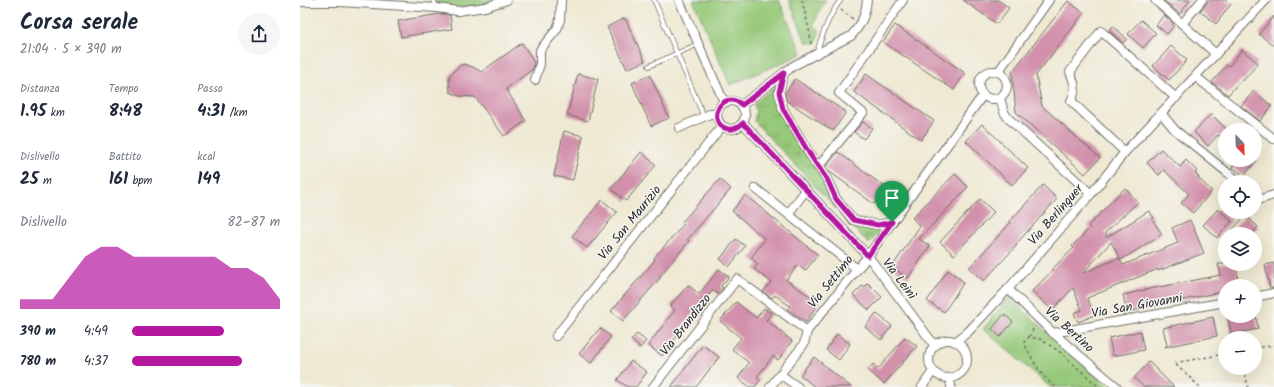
<!DOCTYPE html>
<html lang="it">
<head>
<meta charset="utf-8">
<style>
  :root { --surface:#fff; --page:#f6f6f7; --text:#1f2937; --muted:#747a83; --accent:#b5179e }
  body { margin:0; font-family:Kalam,sans-serif; background:var(--page); color:var(--text); height:100vh; display:flex; flex-direction:column; font-size:15px; white-space:nowrap }
  * { box-sizing:border-box; margin:0 }
  p { font-size:13px; color:var(--muted) }
  .icon { flex:none; width:22px; height:22px; fill:none; stroke:currentColor; stroke-width:2; stroke-linecap:round; stroke-linejoin:round }
  .map { position:relative; flex:1; overflow:hidden }
  .details { display:flex; flex-direction:column; background:var(--surface); width:300px }
  .details>* { flex:none }
  .needle { width:26px; rotate:157deg }
  .tools { position:absolute; left:918px; top:123px; display:grid; gap:8px }
  .tools a { display:grid; place-items:center; width:44px; height:44px; border-radius:50%; background:var(--surface); box-shadow:0 4px 16px #0002; font-size:20px }
  .pin { position:absolute; display:grid; place-items:center; width:34px; height:34px; color:#fff; margin:-41px -17px; border-radius:50% 50% 50% 0; rotate:-45deg; box-shadow:0 0 4px #0007 }
  .pin .icon { rotate:45deg }
  .round { display:grid; place-items:center; flex:none; width:42px; height:42px; border-radius:21px; background:var(--page) }
  .overview { display:flex; align-items:center; justify-content:space-between; height:68px; padding:0 20px }
  h1 { font-size:22px; font-weight:600; line-height:30px }
  .figures { display:grid; grid-template-columns:repeat(3,1fr); gap:6px; height:68px; padding:4px 20px }
  .figures div { display:grid; align-content:center }
  .figures b { font-size:17px; font-weight:600 }
  .figures small { font-size:11px; font-weight:400 }
  .figures p { font-size:11px }
  .chart { height:112px; padding:8px 20px }
  .chart p { display:flex; justify-content:space-between }
  .chart svg { width:100%; height:72px; margin-top:4px; fill:var(--accent); opacity:.7 }
  ul { padding:0 20px; list-style:none; font-size:13px }
  li { display:grid; grid-template-columns:64px 48px 1fr; align-items:center; height:30px }
  li i { height:10px; border-radius:5px; background:var(--accent) }
  main { display:flex; flex:1; min-height:0 }
  .map>svg:first-child { display:block }
  .grass { fill:url(#grass-tufts); stroke:#607a52 }
  .park { fill:#96c979; stroke:#607a52 }
  .building { fill:#d290ab }
  .lines { fill:none; stroke-linecap:round; stroke-linejoin:round }
  .lane-casing { stroke:#706e66; stroke-width:5.5 }
  .street-casing { stroke:#706e66; stroke-width:10 }
  .path { stroke:#706e66; stroke-width:1.5; stroke-dasharray:3 3; stroke-linecap:butt }
  .lane { stroke:#fff; stroke-width:4 }
  .street { stroke:#fff; stroke-width:8 }
  .route-casing { stroke:#fff; stroke-width:8 }
  .route { stroke:#b5179e; stroke-width:5 }
  .labels { text-anchor:middle; dominant-baseline:central; stroke-width:3; stroke-linejoin:round; paint-order:stroke }
  .street-label { font-size:13px; fill:#2b2b2b; stroke:#f6f6f2 }
</style>
</head>
<body>
<main>
<section class="details">
<div class="overview"><div><h1>Corsa serale</h1><p>21:04 · 5 × 390 m</p></div><a class="round"><svg class="icon" aria-label="share" viewBox="0 0 24 24"><path d="M12 15V3M7 8l5-5 5 5M5 13v7h14v-7"/></svg></a></div>
<div class="figures">
<div><p>Distanza</p><b>1.95<small> km</small></b></div>
<div><p>Tempo</p><b>8:48</b></div>
<div><p>Passo</p><b>4:31<small> /km</small></b></div>
</div>
<div class="figures">
<div><p>Dislivello</p><b>25<small> m</small></b></div>
<div><p>Battito</p><b>161<small> bpm</small></b></div>
<div><p>kcal</p><b>149</b></div>
</div>
<div class="chart"><p><span>Dislivello</span>82–87 m</p>
<svg viewBox="0 0 160 44" preserveAspectRatio="none"><path d="M0 44V38L10 38L20 38L30 25L40 12L50 6L60 6L70 12L80 12L90 12L100 12L110 12L120 12L130 19L140 19L150 25L160 38V44z"/></svg>
</div>
<ul>
<li><b>390 m</b>4:49<i style="width:62%"></i></li>
<li><b>780 m</b>4:37<i style="width:74%"></i></li>
</ul>
</section>
<div class="map">
<svg width="974" height="387" viewBox="0 0 974 387">
  <defs>
    <pattern id="grass-tufts" width="24" height="20" patternUnits="userSpaceOnUse"><rect width="24" height="20" fill="#96c979"/><path d="M3 7l-1-3M5 7V3M7 7l1-3M15 17l-1-3M17 17v-4M19 17l1-3" fill="none" stroke="#7ba363"/></pattern>
  </defs>
  <rect width="100%" height="100%" fill="#f6f6f2"/>
  <filter id="ink" filterUnits="userSpaceOnUse"><feTurbulence type="fractalNoise" baseFrequency=".025" numOctaves="2"/><feDisplacementMap in="SourceGraphic" scale="8" xChannelSelector="R" yChannelSelector="G"/><feConvolveMatrix kernelMatrix="1 2 1 2 8 2 1 2 1" color-interpolation-filters="sRGB"/></filter>
  <filter id="wash" filterUnits="userSpaceOnUse"><feTurbulence type="fractalNoise" baseFrequency=".012" numOctaves="4" result="noise"/><feDisplacementMap in="SourceGraphic" scale="16" xChannelSelector="R" yChannelSelector="G"/><feGaussianBlur stdDeviation="0.9" result="paint"/><feColorMatrix in="noise" values="0 0 0 0 0 0 0 0 0 0 0 0 0 0 0 0 0 1.4 0 .05"/><feComposite in="paint" operator="in"/></filter>
  <g filter="url(#wash)">
    <rect width="100%" height="100%" fill="#efe9d3"/>
    <g class="grass">
      <polygon points="133,0 207,0 185,7 137,8"/>
      <polygon points="475,89 475,103 553,220 583,228 569,244 454,121 456,112 454,104 470,90"/>
    </g>
    <g class="park">
      <polygon points="393,0 479,0 502,54 430,85"/>
      <polygon points="489,0 526,0 522,6 513,26 520,30 516,43 506,42"/>
      <polygon points="709,297 784,366 809,387 750,387 683,329"/>
    </g>
    <g id="blocks">
      <g class="building">
        <polygon points="663,0 698,0 709,8 697,24"/>
        <polygon points="863,0 890,0 880,14"/>
        <polygon points="909,0 925,0 931,4 916,24 900,11"/>
        <polygon points="768,1 784,13 736,75 742,106 800,158 785,174 716,112 712,72"/>
        <polygon points="140,14 150,15 152,29 101,37 98,21"/>
        <polygon points="864,15 873,23 872,25 874,26 867,34 856,25"/>
        <polygon points="974,16 974,46 959,34"/>
        <polygon points="325,18 345,61 327,69 307,27"/>
        <polygon points="841,20 856,33 843,48 828,34"/>
        <polygon points="595,25 665,73 654,90 583,42"/>
        <polygon points="813,26 827,39 823,43 809,31"/>
        <polygon points="222,43 234,62 233,69 206,89 226,121 204,136 175,97 159,96 150,92 149,81 150,75 159,66 164,64 175,68 181,72"/>
        <polygon points="871,46 887,60 869,80 853,66"/>
        <polygon points="942,50 958,63 943,81 941,80 928,95 912,82 927,65 929,66"/>
        <polygon points="278,74 298,79 288,121 267,115"/>
        <polygon points="566,74 634,121 621,140 554,92"/>
        <polygon points="350,75 369,118 351,126 332,83"/>
        <polygon points="495,79 546,112 533,131 487,101 485,93"/>
        <polygon points="954,91 972,106 960,121 941,106"/>
        <polygon points="911,114 927,130 925,130 925,131 920,137 918,135 908,146 894,132"/>
        <polygon points="563,122 572,128 564,139 554,132"/>
        <polygon points="682,124 728,168 712,185 666,141"/>
        <polygon points="264,131 283,136 273,180 254,176"/>
        <polygon points="861,149 880,167 886,160 897,171 895,173 899,177 898,178 912,191 893,213 881,203 889,194 864,170 859,175 847,163"/>
        <polygon points="341,152 356,165 326,201 311,189"/>
        <polygon points="538,152 586,188 574,204 527,170 525,168"/>
        <polygon points="938,160 957,160 944,176 932,167"/>
        <polygon points="655,174 668,187 619,239 630,246 608,278 592,267 620,226 612,218"/>
        <polygon points="420,179 431,189 387,240 389,241 359,277 360,278 323,321 311,311 355,260 354,258 384,224 382,222"/>
        <polygon points="743,185 757,199 716,244 717,245 684,281 669,268 711,222 710,221"/>
        <polygon points="825,188 838,202 805,233 807,237 849,211 854,218 852,219 862,234 821,260 811,242 783,273 819,258 823,265 878,243 872,228 890,220 904,253 858,271 858,269 787,298 795,315 778,322 774,313 782,310 773,288 752,310 732,291 752,271 751,270 774,248 772,246 790,228 788,226 810,203"/>
        <polygon points="445,195 518,255 505,271 498,265 486,280 519,302 506,322 487,309 490,306 475,295 472,298 463,292 471,282 454,269 458,264 451,258 465,239 432,211"/>
        <polygon points="680,199 694,212 654,255 640,242"/>
        <polygon points="302,200 317,212 287,248 272,236"/>
        <polygon points="918,209 932,221 917,238 903,225"/>
        <polygon points="946,215 958,227 952,234 937,234 932,230"/>
        <polygon points="436,239 445,246 429,267 420,259"/>
        <polygon points="974,263 974,288 970,288 965,265"/>
        <polygon points="918,264 936,264 939,286 925,286 925,291 827,312 823,295 849,289 921,275"/>
        <polygon points="419,269 429,277 421,286 423,288 418,294 413,290 379,330 381,331 362,356 348,345 375,310 370,306 388,285 399,294"/>
        <polygon points="648,270 664,282 644,312 627,301"/>
        <polygon points="568,283 582,297 569,310 553,295 562,286 564,287"/>
        <polygon points="436,302 456,318 464,308 472,314 466,320 492,341 478,360 473,356 457,377 460,380 455,387 450,387 438,378 449,363 432,349 441,338 420,321"/>
        <polygon points="576,313 592,326 581,340 565,327"/>
        <polygon points="704,314 713,322 700,337 692,329"/>
        <polygon points="928,316 956,316 958,329 931,334"/>
        <polygon points="913,317 917,336 865,347 867,345 863,328"/>
        <polygon points="300,328 311,337 291,363 279,354"/>
        <polygon points="840,331 844,350 813,356 809,338"/>
        <polygon points="337,334 346,341 340,348 331,340"/>
        <polygon points="537,334 550,344 539,360 526,350"/>
        <polygon points="605,337 617,346 584,384 568,370 573,364 578,369"/>
        <polygon points="403,345 419,357 396,387 371,387"/>
        <polygon points="514,357 551,387 515,387 500,375"/>
        <polygon points="331,361 347,372 336,387 328,387 317,380"/>
        <polygon points="849,362 874,387 844,387 834,378"/>
      </g>
    </g>
  </g>
  <g filter="url(#ink)">
    <use href="#blocks" fill-opacity="0" stroke="#706e66" stroke-width="1"/>
    <g class="lines">
      <g class="lane-casing">
        <g id="lane">
          <polyline points="133,0 137,8"/>
          <polyline points="354,0 404,117"/>
          <path d="M517,52C522,35 529,14 541,0"/>
          <polyline points="349,66 398,44"/>
        </g>
      </g>
      <g class="street-casing">
        <g id="street">
          <polyline points="379,0 424,102"/>
          <path d="M567,0C565,16 562,24 551,36L493,66L484,73L479,92L483,109L509,153L528,181L536,199L553,220L578,225L592,222"/>
          <polyline points="855,0 916,54"/>
          <polyline points="0,2 40,2 137,8 158,11 185,7 207,0"/>
          <polyline points="882,24 902,0"/>
          <circle cx="693" cy="85" r="14"/>
          <polyline points="698,72 749,0"/>
          <polyline points="896,77 974,139"/>
          <polyline points="235,80 240,64 240,50 257,29 260,20 261,0"/>
          <polyline points="700,98 704,112 708,118 791,194"/>
          <circle cx="431" cy="115" r="14"/>
          <polyline points="442,105 484,73"/>
          <polyline points="861,113 875,130 939,182"/>
          <polyline points="443,123 568,256 635,346"/>
          <polyline points="379,128 410,114 417,114"/>
          <path d="M825,152L771,101C777,89 775,84 770,72L801,31L876,98"/>
          <polyline points="518,167 563,113 539,93 603,0"/>
          <polyline points="455,188 557,269"/>
          <polyline points="955,195 961,199 974,195"/>
          <polyline points="488,214 506,190"/>
          <polyline points="708,289 753,333 817,387"/>
          <polyline points="955,297 974,293"/>
          <polyline points="753,333 925,302"/>
          <polyline points="256,336 422,126"/>
          <circle cx="648" cy="359" r="19"/>
          <polyline points="655,342 668,332 708,289 791,194 825,152 966,0"/>
          <polyline points="481,375 498,387"/>
          <polyline points="650,378 651,387"/>
          <polyline points="353,387 437,279 507,331"/>
          <polyline points="470,387 504,344 507,331 568,256 683,95"/>
          <polyline points="622,387 633,371"/>
        </g>
      </g>
      <g class="path">
        <polyline points="502,0 510,34 511,45"/>
        <polyline points="541,10 553,19"/>
        <polyline points="729,337 735,326"/>
        <polyline points="955,348 974,345"/>
        <polyline points="944,368 948,387"/>
        <path d="M755,387C741,375 731,359 724,342L729,337L740,339L760,352L799,387"/>
        <polyline points="900,387 874,363 925,354"/>
      </g>
      <use href="#lane" class="lane"/>
      <use href="#street" class="street"/>
    </g>
  </g>
  <g class="lines" filter="url(#ink)">
    <g class="route-casing">
      <path id="route" d="M484,73L479,92L483,109L509,153L528,181L536,199L554,220L578,225L592,222L568,256L443,123C439,127 435,130 428,129C405,124 421,87 442,105Z"/>
    </g>
    <use href="#route" class="route"/>
  </g>
  <g class="labels">
    <g class="street-label">
      <text transform="translate(756 215) rotate(-49)">Via Berlinguer</text>
      <text transform="translate(330 223) rotate(-51)">Via San Maurizio</text>
      <text transform="translate(599 279) rotate(53)">Via Leinì</text>
      <text transform="translate(531 282) rotate(-51)">Via Settimo</text>
      <text transform="translate(837 306) rotate(-10)">Via San Giovanni</text>
      <text transform="translate(386 325) rotate(-52)">Via Brandizzo</text>
      <text transform="translate(769 330) rotate(42)">Via Bertino</text>
    </g>
  </g>
</svg>
<div class="tools">
<a><svg class="needle" viewBox="-14 -14 28 28"><path d="M0-13l5 13h-10z" fill="#e53935"/><path d="M0 13l5-13h-10z" fill="#747a83"/></svg></a>
<a><svg class="icon" aria-label="locate" viewBox="0 0 24 24"><circle cx="12" cy="12" r="6"/><path d="M12 2v4M12 18v4M2 12h4M18 12h4"/></svg></a>
<a><svg class="icon" aria-label="layers" viewBox="0 0 24 24"><path d="M12 4l9 5-9 5-9-5zM3 14l9 5 9-5"/></svg></a>
<a>+</a>
<a>−</a>
</div>
<div class="pin" style="left:592px;top:222px;background:#1e9e55"><svg class="icon" aria-label="arrive" viewBox="0 0 24 24"><path d="M6 21V4h12l-3 4 3 4H6"/></svg></div>
</div>
</main>
</body>
</html>
